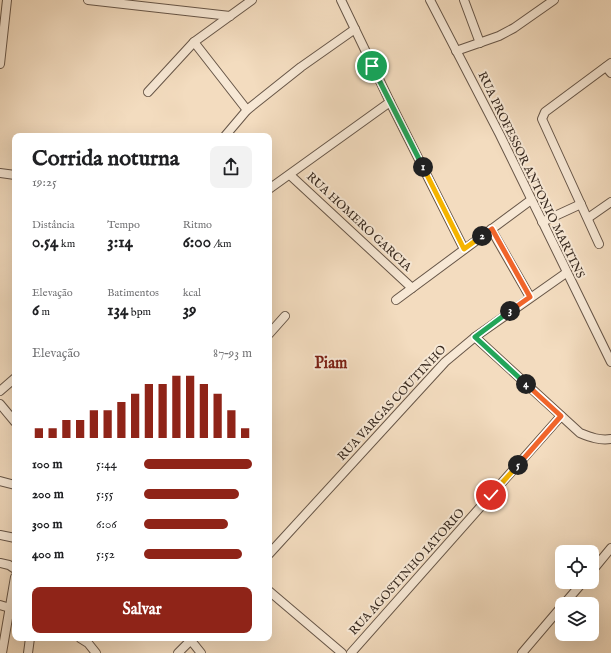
<!DOCTYPE html>
<html lang="pt">
<head>
<meta charset="utf-8">
<style>
  :root { --surface:#fff; --page:#f2f2f2; --text:#202124; --muted:#757577; --accent:#8f2418 }
  body { margin:0; font-family:"IM FELL English",serif; background:var(--page); color:var(--text); height:100vh; display:flex; flex-direction:column; font-size:15px; white-space:nowrap }
  * { box-sizing:border-box; margin:0 }
  p { font-size:13px; color:var(--muted) }
  .icon { flex:none; width:22px; height:22px; fill:none; stroke:currentColor; stroke-width:2; stroke-linecap:round; stroke-linejoin:round }
  .map { position:relative; flex:1; overflow:hidden }
  .side { position:absolute; left:12px; top:133px; width:260px; height:508px; display:flex; flex-direction:column; background:var(--surface); border-radius:8px; box-shadow:0 4px 16px #0002 }
  .side>* { flex:none }
  .controls { position:absolute; left:555px; top:545px; display:grid; gap:8px }
  .controls a { display:grid; place-items:center; width:44px; height:44px; border-radius:8px; background:var(--surface); box-shadow:0 4px 16px #0002; font-size:20px }
  .pin { position:absolute; display:grid; place-items:center; width:34px; height:34px; color:#fff; margin:-17px; border:2px solid #fff; border-radius:50%; box-shadow:0 1px 4px #0007 }
  .km { position:absolute; width:20px; height:20px; margin:-10px; border-radius:50%; background:#222; color:#fff; font-size:11px; line-height:20px; text-align:center }
  .round { display:grid; place-items:center; flex:none; width:42px; height:42px; border-radius:8px; background:var(--page) }
  .headline { display:flex; align-items:center; justify-content:space-between; height:68px; padding:0 20px }
  h1 { font-size:22px; font-weight:800; line-height:30px }
  .metrics { display:grid; grid-template-columns:repeat(3,1fr); gap:6px; height:68px; padding:4px 20px }
  .metrics div { display:grid; align-content:center }
  .metrics b { font-size:17px; font-weight:800 }
  .metrics small { font-size:11px; font-weight:400 }
  .metrics p { font-size:11px }
  .chart { height:112px; padding:8px 20px }
  .chart p { display:flex; justify-content:space-between }
  .chart svg { width:100%; height:72px; margin-top:4px; stroke:var(--accent); stroke-width:6 }
  .primary-button { display:flex; gap:8px; margin-top:auto; padding:8px 20px }
  .primary-button a { flex:1; height:46px; border-radius:8px; background:var(--accent); color:#fff; font-size:16px; font-weight:800; line-height:46px; text-align:center }
  ul { padding:0 20px; list-style:none; font-size:13px }
  li { display:grid; grid-template-columns:64px 48px 1fr; align-items:center; height:30px }
  li i { height:10px; border-radius:5px; background:var(--accent) }
  .map>svg:first-child { display:block }
  .lines { fill:none; stroke-linecap:round; stroke-linejoin:round }
  .minor-casing { stroke:#675648; stroke-width:10 }
  .minor { stroke:#f7e8d5; stroke-width:8 }
  .split-1-casing { stroke:#fff; stroke-width:8 }
  .split-2-casing { stroke:#fff; stroke-width:8 }
  .split-3-casing { stroke:#fff; stroke-width:8 }
  .split-4-casing { stroke:#fff; stroke-width:8 }
  .split-5-casing { stroke:#fff; stroke-width:8 }
  .split-6-casing { stroke:#fff; stroke-width:8 }
  .split-1 { stroke:#22a559; stroke-width:5 }
  .split-2 { stroke:#f5b400; stroke-width:5 }
  .split-3 { stroke:#f0652b; stroke-width:5 }
  .split-4 { stroke:#22a559; stroke-width:5 }
  .split-5 { stroke:#f0652b; stroke-width:5 }
  .split-6 { stroke:#f5b400; stroke-width:5 }
  .labels { text-anchor:middle; dominant-baseline:central; stroke-width:4; stroke-linejoin:round; paint-order:stroke }
  .street-label { font-size:12px; fill:#382a20; stroke:#f7e8d5 }
  .district-label { font-size:16px; font-weight:bold; fill:#7a1f14; stroke:#f7e8d5 }
</style>
</head>
<body>
<div class="map">
<svg width="611" height="653" viewBox="0 0 611 653">
  <rect width="100%" height="100%" fill="#f3dcbf"/>
  <filter id="stains"><feTurbulence type="fractalNoise" baseFrequency=".005" numOctaves="4"/><feColorMatrix values="0 0 0 0 .2 0 0 0 0 .09 0 0 0 0 .02 0 0 0 .5 -.17"/></filter>
  <radialGradient id="worn" r=".72"><stop offset=".6" stop-color="#630" stop-opacity="0"/><stop offset="1" stop-color="#630" stop-opacity=".3"/></radialGradient>
  <g class="lines">
    <g class="minor-casing">
      <g id="minor">
        <polyline points="88,0 230,16"/>
        <polyline points="341,0 390,102 464,249"/>
        <polyline points="430,0 500,135 611,362"/>
        <polyline points="464,0 480,43"/>
        <polyline points="194,42 247,110"/>
        <polyline points="456,51 499,36 514,28 554,0"/>
        <polyline points="0,64 7,0"/>
        <polyline points="606,67 611,73"/>
        <polyline points="148,92 194,42 252,0"/>
        <polyline points="225,136 247,110 301,67 355,29"/>
        <polyline points="0,173 15,175"/>
        <polyline points="290,175 412,288"/>
        <polyline points="269,189 390,102"/>
        <polyline points="588,218 611,202"/>
        <polyline points="542,222 581,204"/>
        <polyline points="491,229 530,297"/>
        <polyline points="599,244 542,119 545,112 611,63"/>
        <polyline points="396,300 531,200"/>
        <polyline points="269,334 285,316"/>
        <path d="M475,337L580,433C590,437 600,441 611,439"/>
        <polyline points="0,391 15,378"/>
        <polyline points="0,404 15,422"/>
        <polyline points="0,481 15,485"/>
        <polyline points="0,535 15,538"/>
        <polyline points="269,554 445,362 475,337 566,273"/>
        <polyline points="0,563 9,565 15,569"/>
        <polyline points="592,571 611,548"/>
        <polyline points="269,591 342,653"/>
        <polyline points="564,604 583,582"/>
        <polyline points="0,605 10,608"/>
        <polyline points="80,638 88,643 96,653"/>
        <polyline points="189,638 201,653"/>
        <polyline points="2,653 15,577"/>
        <polyline points="28,653 30,638"/>
        <polyline points="178,653 193,638"/>
        <polyline points="351,653 561,416"/>
        <polyline points="522,653 562,606"/>
      </g>
    </g>
    <use href="#minor" class="minor"/>
  </g>
  <g class="lines">
    <g class="split-1-casing">
      <polyline id="split-1" points="372,66 423,167"/>
    </g>
    <g class="split-2-casing">
      <polyline id="split-2" points="423,167 464,249 482,236"/>
    </g>
    <g class="split-3-casing">
      <polyline id="split-3" points="482,236 492,229 530,297 510,311"/>
    </g>
    <g class="split-4-casing">
      <polyline id="split-4" points="510,311 475,337 526,384"/>
    </g>
    <g class="split-5-casing">
      <polyline id="split-5" points="518,465 561,416 526,384"/>
    </g>
    <g class="split-6-casing">
      <polyline id="split-6" points="491,495 518,465"/>
    </g>
    <use href="#split-1" class="split-1"/>
    <use href="#split-2" class="split-2"/>
    <use href="#split-3" class="split-3"/>
    <use href="#split-4" class="split-4"/>
    <use href="#split-5" class="split-5"/>
    <use href="#split-6" class="split-6"/>
  </g>
  <g class="labels">
    <g class="street-label">
      <text transform="translate(531 175) rotate(64)">RUA PROFESSOR ANTONIO MARTINS</text>
      <text transform="translate(359 222) rotate(43)">RUA HOMERO GARCIA</text>
      <text transform="translate(392 403) rotate(-47)">RUA VARGAS COUTINHO</text>
      <text transform="translate(407 572) rotate(-48)">RUA AGOSTINHO IATORIO</text>
    </g>
    <g class="district-label">
      <text x="331" y="364">Piam</text>
    </g>
  </g>
  <rect width="100%" height="100%" filter="url(#stains)"/>
  <rect width="100%" height="100%" fill="url(#worn)"/>
</svg>
<div class="controls">
<a><svg class="icon" aria-label="locate" viewBox="0 0 24 24"><circle cx="12" cy="12" r="6"/><path d="M12 2v4M12 18v4M2 12h4M18 12h4"/></svg></a>
<a><svg class="icon" aria-label="layers" viewBox="0 0 24 24"><path d="M12 4l9 5-9 5-9-5zM3 14l9 5 9-5"/></svg></a>
</div>
<div class="pin" style="left:372px;top:66px;background:#1e9e55"><svg class="icon" aria-label="arrive" viewBox="0 0 24 24"><path d="M6 21V4h12l-3 4 3 4H6"/></svg></div>
<div class="pin" style="left:491px;top:495px;background:#d93025"><svg class="icon" aria-label="check" viewBox="0 0 24 24"><path d="M5 12l5 5 9-10"/></svg></div>
<b class="km" style="left:423px;top:167px">1</b>
<b class="km" style="left:482px;top:236px">2</b>
<b class="km" style="left:510px;top:311px">3</b>
<b class="km" style="left:526px;top:384px">4</b>
<b class="km" style="left:518px;top:465px">5</b>
<section class="side">
<div class="headline"><div><h1>Corrida noturna</h1><p>19:25</p></div><a class="round"><svg class="icon" aria-label="share" viewBox="0 0 24 24"><path d="M12 15V3M7 8l5-5 5 5M5 13v7h14v-7"/></svg></a></div>
<div class="metrics">
<div><p>Distância</p><b>0.54<small> km</small></b></div>
<div><p>Tempo</p><b>3:14</b></div>
<div><p>Ritmo</p><b>6:00<small> /km</small></b></div>
</div>
<div class="metrics">
<div><p>Elevação</p><b>6<small> m</small></b></div>
<div><p>Batimentos</p><b>134<small> bpm</small></b></div>
<div><p>kcal</p><b>39</b></div>
</div>
<div class="chart"><p><span>Elevação</span>87–93 m</p>
<svg viewBox="0 0 160 44" preserveAspectRatio="none"><path d="M5 44V38M15 44V38M25 44V33M35 44V33M45 44V27M55 44V27M65 44V22M75 44V17M85 44V11M95 44V11M105 44V6M115 44V6M125 44V11M135 44V17M145 44V27M155 44V38"/></svg>
</div>
<ul>
<li><b>100 m</b>5:44<i style="width:100%"></i></li>
<li><b>200 m</b>5:55<i style="width:88%"></i></li>
<li><b>300 m</b>6:06<i style="width:78%"></i></li>
<li><b>400 m</b>5:52<i style="width:91%"></i></li>
</ul>
<div class="primary-button"><a>Salvar</a></div>
</section>
</div>
</body>
</html>
